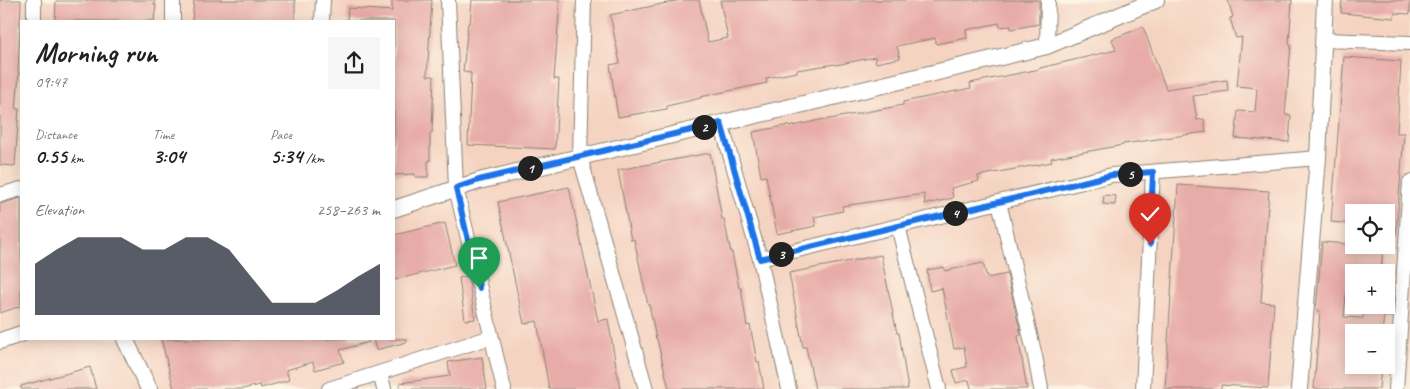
<!DOCTYPE html>
<html lang="en">
<head>
<meta charset="utf-8">
<style>
  :root { --surface:#fff; --page:#f6f6f6; --text:#202124; --muted:#757577; --accent:#111827 }
  body { margin:0; font-family:Caveat,sans-serif; background:var(--page); color:var(--text); height:100vh; display:flex; flex-direction:column; font-size:19px; white-space:nowrap }
  * { box-sizing:border-box; margin:0 }
  p { font-size:16px; color:var(--muted) }
  .icon { flex:none; width:28px; height:28px; fill:none; stroke:currentColor; stroke-width:2; stroke-linecap:round; stroke-linejoin:round }
  .map { position:relative; flex:1; overflow:hidden }
  .sheet { position:absolute; left:20px; top:20px; width:375px; height:320px; display:flex; flex-direction:column; background:var(--surface); border-radius:0px; box-shadow:0 2px 12px #0003 }
  .sheet>* { flex:none }
  .tools { position:absolute; left:1345px; top:204px; display:grid; gap:10px }
  .tools a { display:grid; place-items:center; width:50px; height:50px; border-radius:0px; background:var(--surface); box-shadow:0 2px 12px #0003; font-size:25px }
  .pin { position:absolute; display:grid; place-items:center; width:42px; height:42px; color:#fff; margin:-51px -21px; border-radius:50% 50% 50% 0; rotate:-45deg; box-shadow:0 0 5px #0007 }
  .pin .icon { rotate:45deg }
  .km { position:absolute; width:25px; height:25px; margin:-12px; border-radius:50%; background:#222; color:#fff; font-size:14px; line-height:25px; text-align:center }
  .round { display:grid; place-items:center; flex:none; width:52px; height:52px; border-radius:0px; background:var(--page) }
  .head { display:flex; align-items:center; justify-content:space-between; height:85px; padding:0 15px }
  h1 { font-size:28px; font-weight:700; line-height:38px }
  .metrics { display:grid; grid-template-columns:repeat(3,1fr); gap:8px; height:85px; padding:5px 15px }
  .metrics div { display:grid; align-content:center }
  .metrics b { font-size:21px; font-weight:700 }
  .metrics small { font-size:14px; font-weight:400 }
  .metrics p { font-size:14px }
  .chart { height:140px; padding:10px 15px }
  .chart p { display:flex; justify-content:space-between }
  .chart svg { width:100%; height:90px; margin-top:5px; fill:var(--accent); opacity:.7 }
  .map>svg:first-child { display:block }
  .built { fill:#f5d3c1; fill-rule:evenodd }
  .building { fill:#e8aca8 }
  .lines { fill:none; stroke-linecap:round; stroke-linejoin:round }
  .minor-casing { stroke:#8a8276; stroke-width:16 }
  .tertiary-casing { stroke:#8a8276; stroke-width:18 }
  .minor { stroke:#fff; stroke-width:14 }
  .tertiary { stroke:#fff; stroke-width:16 }
  .route-casing { stroke:#fff; stroke-width:10 }
  .route { stroke:#1a73e8; stroke-width:6 }
</style>
</head>
<body>
<div class="map">
<svg width="1410" height="389" viewBox="0 0 1410 389">
  <rect width="100%" height="100%" fill="#fcf5e5"/>
  <filter id="ink" filterUnits="userSpaceOnUse"><feTurbulence type="fractalNoise" baseFrequency=".02" numOctaves="2"/><feDisplacementMap in="SourceGraphic" scale="10" xChannelSelector="R" yChannelSelector="G"/><feConvolveMatrix kernelMatrix="1 2 1 2 8 2 1 2 1" color-interpolation-filters="sRGB"/></filter>
  <filter id="wash" filterUnits="userSpaceOnUse"><feTurbulence type="fractalNoise" baseFrequency=".0096" numOctaves="4" result="noise"/><feDisplacementMap in="SourceGraphic" scale="20" xChannelSelector="R" yChannelSelector="G"/><feGaussianBlur stdDeviation="1.12" result="paint"/><feColorMatrix in="noise" values="0 0 0 0 0 0 0 0 0 0 0 0 0 0 0 0 0 1.4 0 .05"/><feComposite in="paint" operator="in"/></filter>
  <g filter="url(#wash)">
    <rect width="100%" height="100%" fill="#f7e9d1"/>
    <path class="built" d="M0,0H1410V389H0ZM21,21H394V339H21ZM1354,212H1386V245H1354ZM1354,272H1386V305H1354ZM1354,332H1386V365H1354Z"/>
    <g id="blocks">
      <g class="building">
        <polygon points="0,0 21,0 18,73 19,73 16,109 19,109 15,166 0,165"/>
        <polygon points="87,0 155,0 154,5 156,5 154,21 55,21 56,1 87,1"/>
        <polygon points="194,0 295,0 295,21 192,21"/>
        <polygon points="392,0 432,0 427,76 434,76 432,133 430,133 430,161 428,161 428,177 415,177 415,174 394,175 394,21 347,21 348,8 392,11"/>
        <polygon points="472,0 560,0 554,79 559,79 555,149 468,145 471,73 463,72 468,23 470,23"/>
        <polygon points="681,0 699,0 708,42 728,38 720,0 1039,0 1039,24 1011,29 1011,26 1000,27 999,23 966,30 967,38 936,44 935,38 897,46 900,58 876,63 875,57 836,65 835,64 797,70 797,72 766,78 767,83 700,97 701,98 667,106 667,109 618,117 610,65 620,63 610,15"/>
        <polygon points="1228,0 1292,0 1289,44 1291,45 1285,115 1291,115 1289,142 1235,138 1238,111 1255,112 1257,88 1237,86 1242,37 1236,38 1230,18 1233,17"/>
        <polygon points="1342,0 1410,0 1410,14 1395,13 1394,18 1341,13"/>
        <polygon points="1143,27 1166,89 1227,80 1228,91 1193,96 1197,120 1204,119 1206,132 1123,144 1123,145 1051,158 1052,162 978,176 979,181 951,188 953,198 936,202 925,204 924,194 842,206 843,211 814,217 816,226 777,234 766,176 761,177 753,132 789,125 789,127 824,119 824,120 903,105 903,102 971,88 970,83 1040,69 1040,68 1116,50 1112,39"/>
        <polygon points="1344,57 1401,61 1397,133 1404,133 1396,236 1386,235 1386,212 1354,212 1354,224 1331,222"/>
        <polygon points="710,153 722,219 724,219 731,253 732,252 739,288 741,288 747,326 750,325 757,362 759,362 764,389 669,389 657,339 656,339 649,304 648,305 634,239 631,240 618,170"/>
        <polygon points="1178,185 1269,191 1261,302 1274,303 1268,388 1221,385 1221,389 1165,389"/>
        <polygon points="569,187 598,321 608,319 620,389 549,389 537,321 524,324 498,202"/>
        <polygon points="1104,195 1116,196 1115,205 1103,204"/>
        <polygon points="21,198 21,306 0,313 0,204"/>
        <polygon points="445,223 455,265 394,280 394,235"/>
        <polygon points="1322,242 1383,247 1381,272 1354,272 1354,275 1348,274 1344,317 1363,318 1364,305 1386,305 1386,282 1394,282 1392,317 1384,316 1382,332 1354,332 1354,365 1381,365 1379,389 1314,389 1320,311 1316,310"/>
        <polygon points="881,255 897,333 899,333 908,389 815,389 806,347 803,347 789,273"/>
        <polygon points="983,263 987,278 1007,274 1021,335 1018,336 1027,389 971,389 969,380 956,383 953,370 967,367 964,347 954,349 942,288 930,291 927,270 944,267 945,271"/>
        <polygon points="468,276 475,319 465,320 459,278"/>
        <polygon points="161,339 368,339 369,342 340,350 344,362 315,370 313,362 286,370 289,380 261,388 260,385 242,389 174,389"/>
        <polygon points="373,339 407,339 407,342 376,350"/>
        <polygon points="482,357 487,389 400,389 400,383 450,376 448,362"/>
        <polygon points="90,367 96,389 21,389 21,386"/>
      </g>
    </g>
  </g>
  <g filter="url(#ink)">
    <use href="#blocks" fill-opacity="0" stroke="#8a8276" stroke-width="1"/>
    <g class="lines">
      <g class="minor-casing">
        <g id="minor">
          <polyline points="448,0 456,188 504,389"/>
          <polyline points="584,0 580,157 646,389"/>
          <polyline points="34,21 34,0"/>
          <polyline points="173,21 173,0"/>
          <polyline points="322,21 323,0"/>
          <polyline points="1324,40 1410,43"/>
          <polyline points="1047,46 1048,0"/>
          <polyline points="721,123 760,259 789,389"/>
          <polyline points="0,195 21,189"/>
          <polyline points="999,202 1035,356 1041,389"/>
          <polyline points="898,226 939,389"/>
          <polyline points="760,259 1112,175 1318,158"/>
          <polyline points="380,373 384,389"/>
          <polyline points="329,389 491,337"/>
          <polyline points="1143,389 1153,172"/>
          <polyline points="1396,389 1410,182"/>
        </g>
      </g>
      <g class="tertiary-casing">
        <g id="tertiary">
          <polyline points="394,209 479,181 1047,46 1156,0"/>
          <polyline points="125,339 149,389"/>
          <polyline points="0,341 21,334"/>
          <polyline points="1299,389 1318,158 1325,0"/>
        </g>
      </g>
      <use href="#minor" class="minor"/>
      <use href="#tertiary" class="tertiary"/>
    </g>
  </g>
  <g class="lines" filter="url(#ink)">
    <g class="route-casing">
      <polyline id="route" points="479,288 456,188 479,180 721,123 760,259 1112,175 1153,172 1150,244"/>
    </g>
    <use href="#route" class="route"/>
  </g>
</svg>
<div class="tools">
<a><svg class="icon" aria-label="locate" viewBox="0 0 24 24"><circle cx="12" cy="12" r="6"/><path d="M12 2v4M12 18v4M2 12h4M18 12h4"/></svg></a>
<a>+</a>
<a>−</a>
</div>
<div class="pin" style="left:479px;top:288px;background:#1e9e55"><svg class="icon" aria-label="arrive" viewBox="0 0 24 24"><path d="M6 21V4h12l-3 4 3 4H6"/></svg></div>
<div class="pin" style="left:1150px;top:244px;background:#d93025"><svg class="icon" aria-label="check" viewBox="0 0 24 24"><path d="M5 12l5 5 9-10"/></svg></div>
<b class="km" style="left:530px;top:168px">1</b>
<b class="km" style="left:704px;top:127px">2</b>
<b class="km" style="left:781px;top:254px">3</b>
<b class="km" style="left:955px;top:213px">4</b>
<b class="km" style="left:1130px;top:174px">5</b>
<section class="sheet">
<div class="head"><div><h1>Morning run</h1><p>09:47</p></div><a class="round"><svg class="icon" aria-label="share" viewBox="0 0 24 24"><path d="M12 15V3M7 8l5-5 5 5M5 13v7h14v-7"/></svg></a></div>
<div class="metrics">
<div><p>Distance</p><b>0.55<small> km</small></b></div>
<div><p>Time</p><b>3:04</b></div>
<div><p>Pace</p><b>5:34<small> /km</small></b></div>
</div>
<div class="chart"><p><span>Elevation</span>258–263 m</p>
<svg viewBox="0 0 160 44" preserveAspectRatio="none"><path d="M0 44V19L10 12L20 6L30 6L40 6L50 12L60 12L70 6L80 6L90 12L100 25L110 38L120 38L130 38L140 32L150 25L160 19V44z"/></svg>
</div>
</section>
</div>
</body>
</html>
